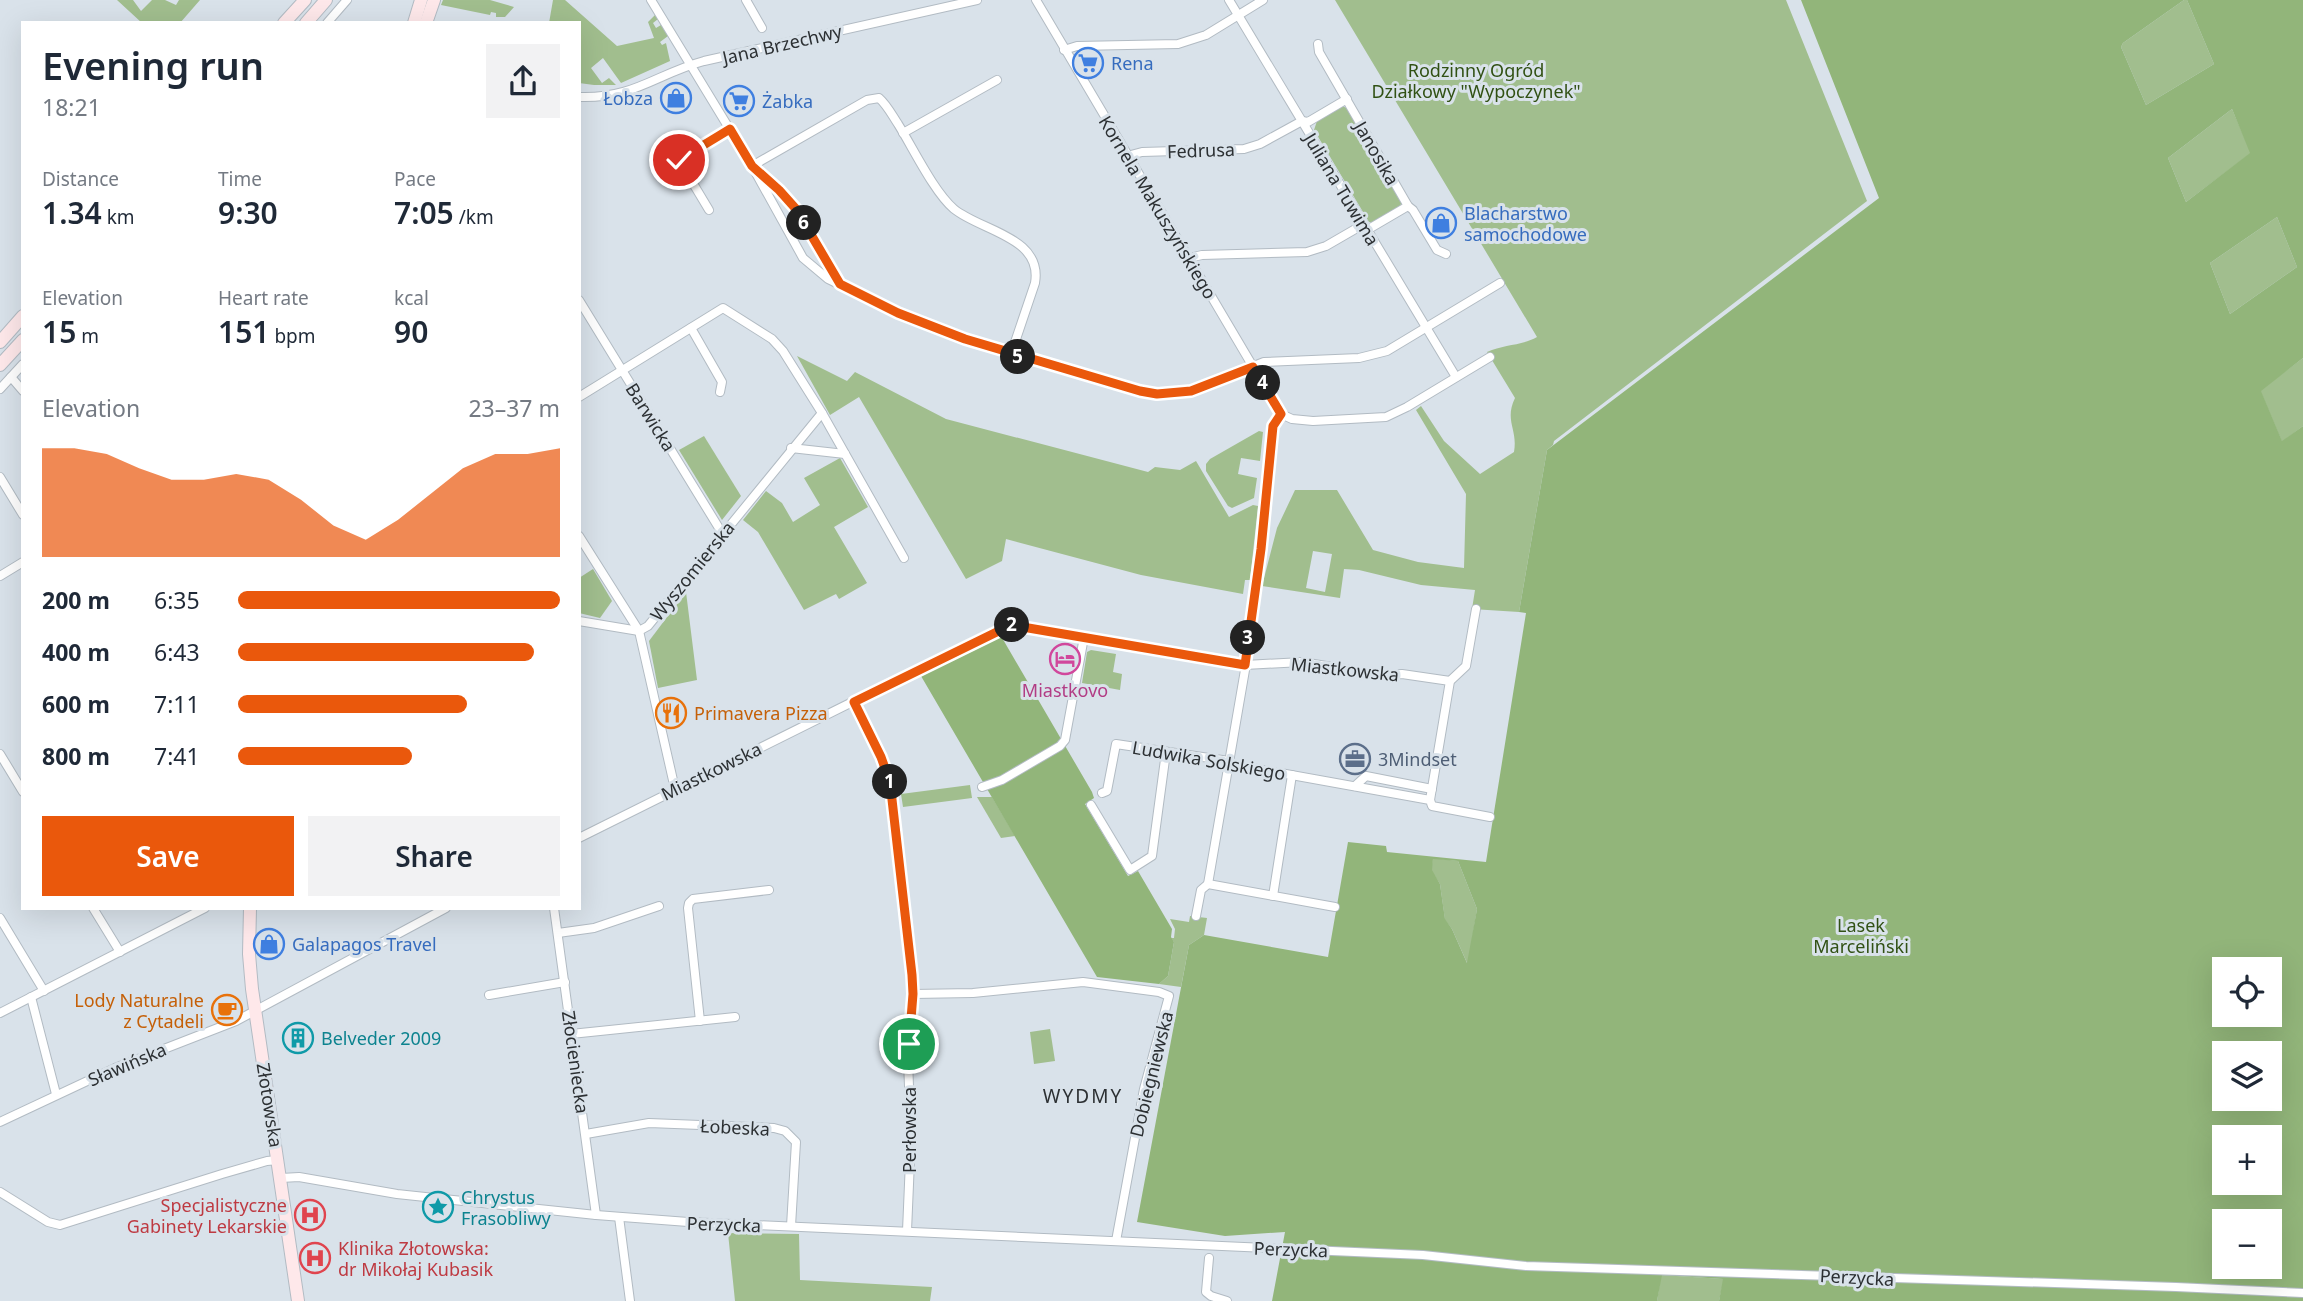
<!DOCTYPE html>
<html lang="en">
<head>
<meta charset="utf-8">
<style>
  :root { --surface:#fff; --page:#f2f2f3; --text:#1f2937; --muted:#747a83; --accent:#ea580c }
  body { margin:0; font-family:"Noto Sans",sans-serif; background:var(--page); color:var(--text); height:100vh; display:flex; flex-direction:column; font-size:26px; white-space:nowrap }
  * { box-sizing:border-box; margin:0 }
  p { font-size:23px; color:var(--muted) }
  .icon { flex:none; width:38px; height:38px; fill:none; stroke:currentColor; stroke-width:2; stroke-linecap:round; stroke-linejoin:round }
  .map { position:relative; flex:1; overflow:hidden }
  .panel { position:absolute; left:21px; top:21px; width:560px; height:889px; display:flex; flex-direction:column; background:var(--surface); border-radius:0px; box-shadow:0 7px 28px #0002 }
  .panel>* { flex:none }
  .buttons { position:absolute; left:2212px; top:957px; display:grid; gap:14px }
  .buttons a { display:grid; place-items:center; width:70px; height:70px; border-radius:0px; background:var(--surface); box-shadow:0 7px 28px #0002; font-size:35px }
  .pin { position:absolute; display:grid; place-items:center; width:60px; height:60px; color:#fff; margin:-30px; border:4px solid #fff; border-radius:50%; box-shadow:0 2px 7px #0007 }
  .km { position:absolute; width:35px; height:35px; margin:-18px; border-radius:50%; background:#222; color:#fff; font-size:19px; line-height:35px; text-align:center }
  .round { display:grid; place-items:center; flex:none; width:74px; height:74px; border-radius:0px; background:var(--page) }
  .headline { display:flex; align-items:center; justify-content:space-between; height:119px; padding:0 21px }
  h1 { font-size:38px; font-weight:600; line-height:52px }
  .figures { display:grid; grid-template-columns:repeat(3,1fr); gap:10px; height:119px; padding:7px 21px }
  .figures div { display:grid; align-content:center }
  .figures b { font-size:30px; font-weight:600 }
  .figures small { font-size:19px; font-weight:400 }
  .figures p { font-size:19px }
  .chart { height:196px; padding:14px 21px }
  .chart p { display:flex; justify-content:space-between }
  .chart svg { width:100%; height:126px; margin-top:7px; fill:var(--accent); opacity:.7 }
  .action { display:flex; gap:14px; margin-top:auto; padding:14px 21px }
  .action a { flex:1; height:80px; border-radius:0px; background:var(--accent); color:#fff; font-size:28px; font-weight:600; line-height:80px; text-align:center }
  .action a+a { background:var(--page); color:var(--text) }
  ul { padding:0 21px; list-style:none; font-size:23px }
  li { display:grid; grid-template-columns:112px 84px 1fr; align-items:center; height:52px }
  li i { height:18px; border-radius:9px; background:var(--accent) }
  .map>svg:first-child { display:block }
  .green { fill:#a1be8e; fill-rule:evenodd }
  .forest { fill:#92b57a; fill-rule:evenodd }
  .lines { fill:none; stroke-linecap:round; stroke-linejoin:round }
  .street-casing { stroke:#b2bbc3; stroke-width:10 }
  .secondary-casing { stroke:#b2bbc3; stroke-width:14 }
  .street { stroke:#fff; stroke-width:8 }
  .secondary { stroke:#fee8ea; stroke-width:12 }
  .route-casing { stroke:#fff; stroke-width:14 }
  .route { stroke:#ea580c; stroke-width:9 }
  .labels { text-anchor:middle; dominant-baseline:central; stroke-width:6; stroke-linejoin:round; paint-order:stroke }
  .street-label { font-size:18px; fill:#2c3033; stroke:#d9e2ea }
  .shop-label { font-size:18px; fill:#366cbe; stroke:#d9e2ea; text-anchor:start }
  .park-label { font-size:18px; fill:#315114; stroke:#d9e2ea }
  .hotel-label { font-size:18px; fill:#b23c85; stroke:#d9e2ea }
  .food-label { font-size:18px; fill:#c56008; stroke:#d9e2ea; text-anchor:start }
  .service-label { font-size:18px; fill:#4e5e75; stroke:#d9e2ea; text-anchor:start }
  .culture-label { font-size:18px; fill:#0d838f; stroke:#d9e2ea; text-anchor:start }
  .health-label { font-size:18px; fill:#be3a42; stroke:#d9e2ea; text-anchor:end }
  .neighbourhood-label { font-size:19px; letter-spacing:2px; fill:#2c3033; stroke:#d9e2ea }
</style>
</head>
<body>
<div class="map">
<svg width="2303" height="1301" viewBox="0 0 2303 1301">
  <rect width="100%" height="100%" fill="#d9e2ea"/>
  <g class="green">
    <polygon points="117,0 133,0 141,11 152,0 165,0 176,5 179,0 200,0 180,23 142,23"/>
    <polygon points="443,0 490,0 514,7 505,17 496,17 496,13 491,12 490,15 441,5"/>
    <polygon points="553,0 565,0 617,46 654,38 648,22 655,15 658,19 653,23 656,28 661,25 668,36 660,42 662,45 666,43 670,61 621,83 603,58 591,68 602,83 609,78 616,85 594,85 579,83 579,23 549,23"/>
    <path d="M1335,0H1786L1867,201L1554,441L1553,445L1547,450L1519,612L1472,609L1475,590L1421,585L1359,570L1344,569L1340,598L1262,586L1277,528L1295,490H1337L1373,550L1418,562L1464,568L1466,494L1416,410L1421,406L1444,441L1480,474L1514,452C1518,429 1504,421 1515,398L1487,352C1504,344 1521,346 1537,337ZM1313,551L1332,554L1325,592L1306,588Z"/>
    <polygon points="2184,0 2187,0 2214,64 2146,105 2121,47 2123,43"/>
    <polygon points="1342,106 1349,109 1355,124 1402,202 1400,206 1374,222 1369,222 1314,130 1317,121"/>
    <polygon points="2232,109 2251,153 2186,202 2168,158"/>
    <polygon points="2277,217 2297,267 2230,314 2210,263"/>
    <polygon points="797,356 847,381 855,372 946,419 1148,472 1155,467 1180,470 1196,461 1229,517 1253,505 1258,506 1250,580 1245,580 1243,594 1141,575 1006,539 1002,561 966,579 859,397 830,415"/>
    <polygon points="2303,358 2303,426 2282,442 2260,390"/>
    <polygon points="1259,431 1263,432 1260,461 1241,458 1238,474 1257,478 1254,498 1232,508 1228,506 1206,471 1206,464 1210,459"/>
    <polygon points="704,436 741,496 722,520 679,450"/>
    <polygon points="840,458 868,507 834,527 867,583 839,599 836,594 804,610 758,532 743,520 766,491 782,503 793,522 820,505 804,478"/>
    <polygon points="593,569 612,601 600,618 579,613 579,578"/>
    <polygon points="686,592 697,680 658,688 649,641"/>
    <polygon points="1091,650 1116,654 1113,672 1122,674 1120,690 1082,683 1087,652"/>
    <polygon points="970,785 972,798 903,807 901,794"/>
    <polygon points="977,797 992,797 1015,836 1001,838"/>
    <polygon points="1433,858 1458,861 1477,909 1468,965 1452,929 1445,920 1440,884 1431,870"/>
    <polygon points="1190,916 1207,918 1204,935 1189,945 1181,987 1159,984 1168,976 1174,942 1171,938 1174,938 1175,929 1170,919 1189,922"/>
    <polygon points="1050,1029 1055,1061 1034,1064 1030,1032"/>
    <polygon points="728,1233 799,1234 800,1280 932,1287 930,1301 735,1301"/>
    <polygon points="1661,1275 1724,1279 1719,1301 1657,1301"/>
  </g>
  <g class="forest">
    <path d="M1801,0H2184L2123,43L2121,47L2146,105L2214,64L2187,0H2303V358L2261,391L2282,441L2303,426V1301H1719L1723,1279L1662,1275L1657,1301H1272L1285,1232L1225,1236L1137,1222L1189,945L1204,935L1328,957L1348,842L1386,846L1387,852L1486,862L1526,613L1519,612L1547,450L1879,198ZM2232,109L2250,153L2186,202L2168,158ZM2277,217L2297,267L2230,314L2210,263ZM1433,859L1458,861L1477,909L1467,963L1452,929L1445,919L1440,884L1432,870ZM2224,970H2270V1015H2224ZM2224,1054H2270V1099H2224ZM2224,1138H2270V1183H2224ZM2224,1222H2270V1267H2224Z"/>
    <polygon points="1001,636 1092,792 1094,798 1085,804 1128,876 1138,871 1172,929 1171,937 1174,942 1168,976 1159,984 1097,977 921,676"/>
  </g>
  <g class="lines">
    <g class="street-casing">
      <g id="street">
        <polyline points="651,0 752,166 803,258 828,279 898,313 1011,354 1140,391 1157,394 1191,391 1264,362 1359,358 1387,351 1500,283"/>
        <polyline points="746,0 762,28"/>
        <polyline points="1036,0 1281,414 1292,419 1313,421 1386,417 1407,407 1490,357"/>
        <polyline points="1229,0 1456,377"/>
        <polyline points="327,23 347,0"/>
        <polyline points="1318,44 1319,52 1408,206 1413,210 1437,250 1446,254"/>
        <polyline points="1064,50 1077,46 1178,44 1206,35 1263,0"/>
        <path d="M579,97C634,99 656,74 704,61L977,0"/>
        <polyline points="903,133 997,80"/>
        <polyline points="1127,156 1142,152 1244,149 1260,144 1302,121 1308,122 1347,99"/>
        <path d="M752,166L867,100L879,98C887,105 892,115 898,124C913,148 934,192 954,209C981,231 1043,237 1035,283L1011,354"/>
        <polyline points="757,170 796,209 839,283"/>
        <polyline points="709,210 679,160 730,129"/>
        <polyline points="1367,230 1408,206"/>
        <polyline points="1189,258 1202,255 1307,252 1326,246 1364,224"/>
        <polyline points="579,300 722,533"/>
        <polyline points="691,328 722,382 720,392"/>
        <polyline points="11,377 23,391"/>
        <polyline points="0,389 23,364"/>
        <polyline points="579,397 723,308 772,339 783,351 822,413 904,558"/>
        <polyline points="791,448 845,454"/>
        <polyline points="0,477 23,515"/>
        <polyline points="579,536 639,631 675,789"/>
        <polyline points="0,576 23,562"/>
        <polyline points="579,621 639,631"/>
        <polyline points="639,631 648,626 822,413"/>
        <polyline points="854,702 881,757 890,782 913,994 908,1061 911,1137 907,1231"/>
        <polyline points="0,754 23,792"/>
        <polyline points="1355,786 1366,776 1432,789"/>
        <polyline points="982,787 1002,780 1060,746 1065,740 1084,637"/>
        <polyline points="1102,793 1107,791 1116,744 1229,761 1236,765 1430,800 1432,806 1490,817"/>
        <polyline points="1430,800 1450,681 1466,666 1476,609"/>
        <polyline points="1091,805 1130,870 1152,856 1166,752"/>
        <polyline points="579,838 1005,626 1011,625 1245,665 1302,662 1381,675 1402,674 1450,681"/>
        <polyline points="1208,884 1335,907"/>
        <polyline points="1273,896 1292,775"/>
        <polyline points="93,908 120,952"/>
        <polyline points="554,908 596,1215"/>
        <polyline points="1196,916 1201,890 1208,884 1245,670 1261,549 1273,426 1281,414"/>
        <polyline points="0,918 44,991"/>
        <polyline points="558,933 594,928 659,906"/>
        <polyline points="913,994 973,993 1083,982 1159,992 1169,996 1144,1089 1116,1241"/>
        <polyline points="489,995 565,982"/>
        <polyline points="31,997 56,1094"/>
        <polyline points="0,1013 205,908"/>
        <polyline points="700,1021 688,908 689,903 693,899 769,890"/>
        <polyline points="571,1034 735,1017"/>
        <polyline points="0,1122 115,1068 236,1021 446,908"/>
        <polyline points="586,1134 649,1123 774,1128 785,1131 796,1142 791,1226"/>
        <polyline points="281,1178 299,1177 397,1194 596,1215 688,1222 1332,1251 1423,1255 1526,1266 2176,1287 2303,1293"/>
        <polyline points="0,1192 48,1222 60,1225 222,1174 267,1161 278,1160"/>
        <polyline points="619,1217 630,1301"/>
        <polyline points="1209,1258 1206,1292 1211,1296 1227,1301"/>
      </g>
    </g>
    <g class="secondary-casing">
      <g id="secondary">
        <polyline points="284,23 305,0"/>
        <polyline points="306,23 326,0"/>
        <polyline points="414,23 421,0"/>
        <polyline points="426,23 434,0"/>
        <polyline points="0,342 23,316"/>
        <polyline points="0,365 23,340"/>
        <polyline points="250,908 249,954 252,989 298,1301"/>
      </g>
    </g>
    <use href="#street" class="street"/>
    <use href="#secondary" class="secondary"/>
  </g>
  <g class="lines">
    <g class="route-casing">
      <polyline id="route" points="679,160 730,129 752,166 779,190 796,209 840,284 898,313 965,339 1140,391 1157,394 1191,391 1253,367 1281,414 1273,426 1261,549 1245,665 1011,625 854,702 881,757 890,782 912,975 913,994 909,1044"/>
    </g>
    <use href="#route" class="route"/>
  </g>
  <defs>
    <g id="supermarket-ring" transform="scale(1.575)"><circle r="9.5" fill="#d9e2ea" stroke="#3f7fe0" stroke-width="1.5"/><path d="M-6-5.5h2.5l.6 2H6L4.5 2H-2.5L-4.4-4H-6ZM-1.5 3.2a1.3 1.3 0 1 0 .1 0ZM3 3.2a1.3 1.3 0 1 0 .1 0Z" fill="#3f7fe0"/></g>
    <g id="shop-ring" transform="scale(1.575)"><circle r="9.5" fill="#d9e2ea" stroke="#3f7fe0" stroke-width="1.5"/><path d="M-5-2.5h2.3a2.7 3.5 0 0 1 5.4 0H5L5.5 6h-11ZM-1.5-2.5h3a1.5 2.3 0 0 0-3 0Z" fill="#3f7fe0"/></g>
    <g id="hotel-ring" transform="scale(1.575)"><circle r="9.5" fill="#d9e2ea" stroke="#d1479c" stroke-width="1.5"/><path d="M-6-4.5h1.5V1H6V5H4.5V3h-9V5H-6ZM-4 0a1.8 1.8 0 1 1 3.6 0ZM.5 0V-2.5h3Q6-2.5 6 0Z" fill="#d1479c"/></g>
    <g id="restaurant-ring" transform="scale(1.575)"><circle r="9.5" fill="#d9e2ea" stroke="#e8710a" stroke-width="1.5"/><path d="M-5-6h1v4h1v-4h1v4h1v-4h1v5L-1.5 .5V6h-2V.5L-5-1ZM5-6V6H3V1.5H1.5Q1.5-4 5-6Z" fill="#e8710a"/></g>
    <g id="office-ring" transform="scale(1.575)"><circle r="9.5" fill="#d9e2ea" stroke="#5c6f8a" stroke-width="1.5"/><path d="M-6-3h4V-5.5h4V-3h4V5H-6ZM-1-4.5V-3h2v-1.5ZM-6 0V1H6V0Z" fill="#5c6f8a"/></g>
    <g id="cafe-ring" transform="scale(1.575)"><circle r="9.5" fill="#d9e2ea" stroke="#e8710a" stroke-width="1.5"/><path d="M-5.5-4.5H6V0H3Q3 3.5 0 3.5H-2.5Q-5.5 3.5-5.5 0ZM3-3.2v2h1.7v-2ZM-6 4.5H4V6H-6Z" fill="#e8710a"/></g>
    <g id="building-ring" transform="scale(1.575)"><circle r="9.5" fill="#d9e2ea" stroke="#0f9aa8" stroke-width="1.5"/><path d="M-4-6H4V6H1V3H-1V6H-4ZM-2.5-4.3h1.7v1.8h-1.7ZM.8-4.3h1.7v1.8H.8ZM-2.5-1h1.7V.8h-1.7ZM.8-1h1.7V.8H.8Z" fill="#0f9aa8"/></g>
    <g id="sight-ring" transform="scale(1.575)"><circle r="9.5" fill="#d9e2ea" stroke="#0f9aa8" stroke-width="1.5"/><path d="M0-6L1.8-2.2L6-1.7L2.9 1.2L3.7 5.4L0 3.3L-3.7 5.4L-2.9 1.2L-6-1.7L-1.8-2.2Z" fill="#0f9aa8"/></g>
    <g id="hospital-ring" transform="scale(1.575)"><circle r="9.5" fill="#d9e2ea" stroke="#e0444e" stroke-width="1.5"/><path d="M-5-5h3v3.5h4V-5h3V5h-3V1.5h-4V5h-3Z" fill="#e0444e"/></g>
  </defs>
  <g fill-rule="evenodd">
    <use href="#supermarket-ring" x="1088" y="63"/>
    <use href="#shop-ring" x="676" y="98"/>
    <use href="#supermarket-ring" x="739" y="101"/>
    <use href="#shop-ring" x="1441" y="223"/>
    <use href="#hotel-ring" x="1065" y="659"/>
    <use href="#restaurant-ring" x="671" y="713"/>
    <use href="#office-ring" x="1355" y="759"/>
    <use href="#shop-ring" x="269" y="944"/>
    <use href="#cafe-ring" x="227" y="1010"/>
    <use href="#building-ring" x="298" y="1038"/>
    <use href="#sight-ring" x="438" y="1207"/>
    <use href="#hospital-ring" x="310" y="1215"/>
    <use href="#hospital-ring" x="315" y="1258"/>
  </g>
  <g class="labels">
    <g class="street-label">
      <text transform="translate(782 44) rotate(-13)">Jana Brzechwy</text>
      <text transform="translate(1201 150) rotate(-2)">Fedrusa</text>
      <text transform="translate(1377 153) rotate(60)">Janosika</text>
      <text transform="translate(1342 189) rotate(59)">Juliana Tuwima</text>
      <text transform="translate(1158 207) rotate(59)">Kornela Makuszyńskiego</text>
      <text transform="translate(651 417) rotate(58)">Barwicka</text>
      <text transform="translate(692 571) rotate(-51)">Wyszomierska</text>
      <text transform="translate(1345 669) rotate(6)">Miastkowska</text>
      <text transform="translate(1209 760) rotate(10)">Ludwika Solskiego</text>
      <text transform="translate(711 771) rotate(-26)">Miastkowska</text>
      <text transform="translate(576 1062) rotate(82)">Złocieniecka</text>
      <text transform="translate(127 1064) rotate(-23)">Sławińska</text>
      <text transform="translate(1151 1074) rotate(-76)">Dobiegniewska</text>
      <text transform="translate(270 1105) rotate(81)">Złotowska</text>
      <text transform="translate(735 1127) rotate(3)">Łobeska</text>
      <text transform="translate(909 1130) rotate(-90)">Perłowska</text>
      <text transform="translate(724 1224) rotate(2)">Perzycka</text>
      <text transform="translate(1291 1249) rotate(2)">Perzycka</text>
      <text transform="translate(1857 1277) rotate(3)">Perzycka</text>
    </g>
    <g class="shop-label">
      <text x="1111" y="63">Rena</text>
      <text x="653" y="98" text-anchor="end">Łobza</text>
      <text x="762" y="101">Żabka</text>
      <text x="1464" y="213">Blacharstwo<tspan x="1464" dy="21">samochodowe</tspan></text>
      <text x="292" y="944">Galapagos Travel</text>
    </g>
    <g class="park-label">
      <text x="1476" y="70">Rodzinny Ogród<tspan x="1476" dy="21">Działkowy "Wypoczynek"</tspan></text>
      <text x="1861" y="925">Lasek<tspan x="1861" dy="21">Marceliński</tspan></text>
    </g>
    <g class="hotel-label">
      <text x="1065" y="690">Miastkovo</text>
    </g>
    <g class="food-label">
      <text x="694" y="713">Primavera Pizza</text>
      <text x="204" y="1000" text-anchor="end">Lody Naturalne<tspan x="204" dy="21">z Cytadeli</tspan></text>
    </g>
    <g class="service-label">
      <text x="1378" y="759">3Mindset</text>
    </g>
    <g class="culture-label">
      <text x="321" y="1038">Belveder 2009</text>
      <text x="461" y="1197">Chrystus<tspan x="461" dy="21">Frasobliwy</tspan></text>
    </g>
    <g class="health-label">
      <text x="287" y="1205">Specjalistyczne<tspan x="287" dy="21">Gabinety Lekarskie</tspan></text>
      <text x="338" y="1248" text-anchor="start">Klinika Złotowska:<tspan x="338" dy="21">dr Mikołaj Kubasik</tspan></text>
    </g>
    <g class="neighbourhood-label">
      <text x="1083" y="1096">WYDMY</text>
    </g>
  </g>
</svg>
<div class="buttons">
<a><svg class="icon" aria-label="locate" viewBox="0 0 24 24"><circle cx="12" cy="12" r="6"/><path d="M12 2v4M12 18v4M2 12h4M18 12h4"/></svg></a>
<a><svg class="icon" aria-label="layers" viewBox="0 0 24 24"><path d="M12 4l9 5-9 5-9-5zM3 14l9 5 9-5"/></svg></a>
<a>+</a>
<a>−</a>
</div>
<div class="pin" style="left:909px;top:1044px;background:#1e9e55"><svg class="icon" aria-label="arrive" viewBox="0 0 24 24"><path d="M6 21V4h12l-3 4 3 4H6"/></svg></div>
<div class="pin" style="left:679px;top:160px;background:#d93025"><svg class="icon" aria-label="check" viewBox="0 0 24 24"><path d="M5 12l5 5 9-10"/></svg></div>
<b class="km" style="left:890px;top:782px">1</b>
<b class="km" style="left:1012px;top:625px">2</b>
<b class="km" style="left:1248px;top:638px">3</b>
<b class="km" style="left:1263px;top:383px">4</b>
<b class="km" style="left:1018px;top:357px">5</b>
<b class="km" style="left:804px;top:223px">6</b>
<section class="panel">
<div class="headline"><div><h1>Evening run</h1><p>18:21</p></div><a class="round"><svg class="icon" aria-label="share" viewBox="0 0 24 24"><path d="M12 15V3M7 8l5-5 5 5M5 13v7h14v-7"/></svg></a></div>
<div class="figures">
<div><p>Distance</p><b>1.34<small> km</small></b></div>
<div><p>Time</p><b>9:30</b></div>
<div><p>Pace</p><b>7:05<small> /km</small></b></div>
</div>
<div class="figures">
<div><p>Elevation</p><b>15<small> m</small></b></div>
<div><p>Heart rate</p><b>151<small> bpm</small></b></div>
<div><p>kcal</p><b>90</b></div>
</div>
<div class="chart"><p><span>Elevation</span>23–37 m</p>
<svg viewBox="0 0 160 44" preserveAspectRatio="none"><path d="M0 44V6L10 6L20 8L30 13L40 17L50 17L60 15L70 17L80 24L90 33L100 38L110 31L120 22L130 13L140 8L150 8L160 6V44z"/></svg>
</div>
<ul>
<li><b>200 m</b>6:35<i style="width:100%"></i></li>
<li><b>400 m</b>6:43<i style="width:92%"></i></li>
<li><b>600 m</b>7:11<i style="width:71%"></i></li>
<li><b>800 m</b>7:41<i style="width:54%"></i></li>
</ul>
<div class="action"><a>Save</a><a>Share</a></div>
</section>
</div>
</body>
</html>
